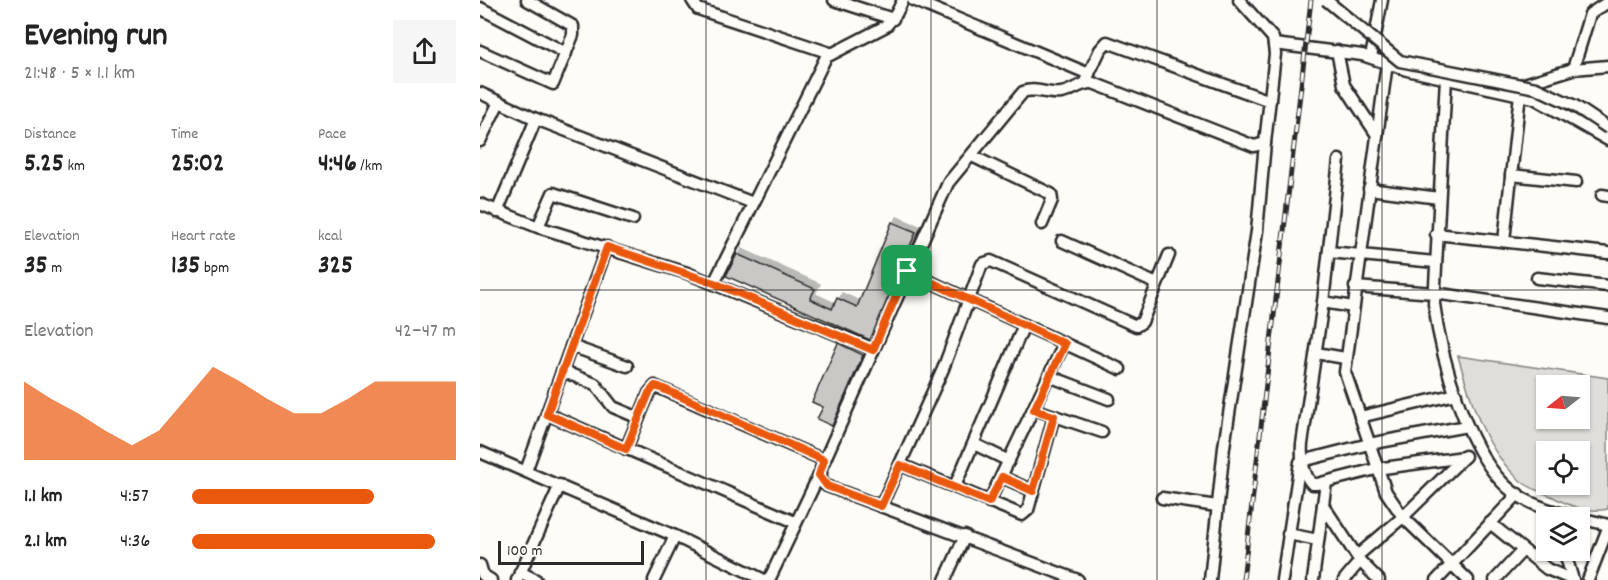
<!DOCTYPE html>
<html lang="en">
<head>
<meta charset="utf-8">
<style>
  :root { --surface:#fff; --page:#f6f6f6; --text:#222; --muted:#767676; --accent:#ea580c }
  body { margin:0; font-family:Dekko,sans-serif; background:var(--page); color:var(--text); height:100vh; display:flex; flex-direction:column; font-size:22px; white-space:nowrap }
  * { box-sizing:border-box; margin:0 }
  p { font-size:20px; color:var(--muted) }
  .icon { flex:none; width:33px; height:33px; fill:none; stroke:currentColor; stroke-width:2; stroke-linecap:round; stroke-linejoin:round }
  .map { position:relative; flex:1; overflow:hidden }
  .drawer { display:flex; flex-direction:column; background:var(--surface); width:480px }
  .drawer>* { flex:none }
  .needle { width:39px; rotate:253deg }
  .buttons { position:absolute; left:1056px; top:375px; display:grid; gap:12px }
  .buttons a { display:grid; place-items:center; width:54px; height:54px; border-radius:0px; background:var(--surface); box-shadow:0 2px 4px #0004; font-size:30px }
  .scale { position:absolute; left:18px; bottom:15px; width:146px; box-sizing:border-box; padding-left:6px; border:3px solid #2b2b2b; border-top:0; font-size:16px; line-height:21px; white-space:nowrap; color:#2b2b2b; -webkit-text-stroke:4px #fdfcf7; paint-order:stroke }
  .pin { position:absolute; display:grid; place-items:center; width:51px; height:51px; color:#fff; margin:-26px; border-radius:12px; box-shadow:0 3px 9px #0006 }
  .round { display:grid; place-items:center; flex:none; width:63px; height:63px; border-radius:0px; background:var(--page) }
  .summary { display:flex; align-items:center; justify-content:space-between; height:102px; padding:0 24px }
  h1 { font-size:33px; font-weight:700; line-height:45px }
  .figures { display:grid; grid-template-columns:repeat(3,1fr); gap:9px; height:102px; padding:6px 24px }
  .figures div { display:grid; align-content:center }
  .figures b { font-size:26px; font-weight:700 }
  .figures small { font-size:16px; font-weight:400 }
  .figures p { font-size:16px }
  .chart { height:168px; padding:12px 24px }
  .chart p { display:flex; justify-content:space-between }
  .chart svg { width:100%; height:108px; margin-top:6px; fill:var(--accent); opacity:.7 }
  ul { padding:0 24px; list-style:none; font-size:20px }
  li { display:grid; grid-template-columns:96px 72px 1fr; align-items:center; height:45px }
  li i { height:15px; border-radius:8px; background:var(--accent) }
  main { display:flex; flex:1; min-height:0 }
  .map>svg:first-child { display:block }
  .green { fill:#dfdeda; stroke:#858482; stroke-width:1.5; fill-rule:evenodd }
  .building { fill:#c9c8c4; stroke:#2b2b2b; stroke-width:1.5; filter:url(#shadow) }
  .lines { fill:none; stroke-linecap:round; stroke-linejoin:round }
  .minor-casing { stroke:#2b2b2b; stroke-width:15 }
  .minor { stroke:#fdfcf7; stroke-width:10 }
  .rail-casing { stroke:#2b2b2b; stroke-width:5 }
  .rail { stroke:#fdfcf7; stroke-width:3; stroke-dasharray:9; stroke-linecap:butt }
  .minor-bridge-casing { stroke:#2b2b2b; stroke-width:15; stroke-linecap:butt }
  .minor-bridge { stroke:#fdfcf7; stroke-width:10 }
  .route-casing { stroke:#fff; stroke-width:12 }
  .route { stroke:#ea580c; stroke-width:8 }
  .grid { fill:none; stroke:#2b2b2b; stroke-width:1.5; stroke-opacity:0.55 }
</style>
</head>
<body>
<main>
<section class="drawer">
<div class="summary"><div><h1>Evening run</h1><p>21:48 · 5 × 1.1 km</p></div><a class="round"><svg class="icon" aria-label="share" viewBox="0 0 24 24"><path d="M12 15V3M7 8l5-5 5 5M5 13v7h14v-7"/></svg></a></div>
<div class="figures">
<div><p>Distance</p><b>5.25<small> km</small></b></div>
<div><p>Time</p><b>25:02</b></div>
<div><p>Pace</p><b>4:46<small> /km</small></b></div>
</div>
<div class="figures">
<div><p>Elevation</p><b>35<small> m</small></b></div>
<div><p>Heart rate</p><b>135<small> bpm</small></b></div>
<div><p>kcal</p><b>325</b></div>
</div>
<div class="chart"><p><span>Elevation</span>42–47 m</p>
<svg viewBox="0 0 160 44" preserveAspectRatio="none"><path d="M0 44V12L10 19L20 25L30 32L40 38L50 32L60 19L70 6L80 12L90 19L100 25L110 25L120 19L130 12L140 12L150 12L160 12V44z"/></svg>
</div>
<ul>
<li><b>1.1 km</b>4:57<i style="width:69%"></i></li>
<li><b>2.1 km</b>4:36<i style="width:92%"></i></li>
</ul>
</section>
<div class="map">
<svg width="1128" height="580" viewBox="0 0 1128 580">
  <defs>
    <filter id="shadow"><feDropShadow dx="5" dy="-5" stdDeviation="0" flood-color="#0004"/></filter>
  </defs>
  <rect width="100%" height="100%" fill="#fdfcf7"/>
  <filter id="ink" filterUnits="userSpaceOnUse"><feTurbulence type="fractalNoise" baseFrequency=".0167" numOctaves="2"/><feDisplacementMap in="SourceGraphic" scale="12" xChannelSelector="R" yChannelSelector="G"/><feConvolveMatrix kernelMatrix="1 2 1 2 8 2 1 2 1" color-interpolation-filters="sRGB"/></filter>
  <g filter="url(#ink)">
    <path class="green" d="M978,356L1128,378V509C1109,513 1092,507 1075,498C1065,493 1051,489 1042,482C1004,450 991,401 978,356ZM1066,386H1100V418H1066ZM1066,452H1100V484H1066Z"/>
    <g class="building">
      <polygon points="412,222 436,232 390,340 246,276 257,254 335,289 330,299 352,309 357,298 377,307"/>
      <polygon points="358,343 383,355 352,426 337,419 343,407 332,402"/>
    </g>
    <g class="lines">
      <g class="minor-casing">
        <g id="minor">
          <polyline points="212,0 218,9 350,53"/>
          <polyline points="354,0 413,19"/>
          <polyline points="433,0 609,74"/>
          <polyline points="0,8 86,53"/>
          <polyline points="794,44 882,55 927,70 1054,98 1128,140"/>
          <polyline points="0,51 73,84 93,35 93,26 47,0"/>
          <polyline points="857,51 864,85 897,135"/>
          <polyline points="891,57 902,0"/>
          <polyline points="907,63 865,372 906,492 923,517 988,580"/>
          <polyline points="1093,69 1110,14 1128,2"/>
          <path d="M966,78L954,304C961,358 988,458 1033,492C1058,511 1098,517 1128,525"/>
          <polyline points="604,84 620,50 627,42 790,101"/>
          <polyline points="1041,85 1093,69 1128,66"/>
          <polyline points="0,93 56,119 273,203"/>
          <polyline points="0,141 19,102"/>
          <polyline points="492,156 571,194 572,200 562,224"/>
          <path d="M859,160L843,302L822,444C821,458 822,473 832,484H837L896,469L984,457"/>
          <polyline points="1031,175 1096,182"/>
          <polyline points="889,189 959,198"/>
          <polyline points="1122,195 1128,196"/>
          <polyline points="0,204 58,227 207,273 393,349"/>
          <polyline points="17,212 56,119"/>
          <polyline points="58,227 73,193 153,219"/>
          <polyline points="956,234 1128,253"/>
          <polyline points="582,241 677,284"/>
          <polyline points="1024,241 1040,94"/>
          <polyline points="849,252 955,262"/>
          <polyline points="427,271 640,369"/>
          <polyline points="1057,278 1128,286"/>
          <polyline points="234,283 346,57 406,26 416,14 423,0"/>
          <polyline points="875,287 954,293 1128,318"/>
          <polyline points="843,302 873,307"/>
          <polyline points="91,346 147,366"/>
          <polyline points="836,353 865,358"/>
          <polyline points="82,371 115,384 133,407 159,418"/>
          <polyline points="569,376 629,399"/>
          <polyline points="554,409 622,432"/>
          <polyline points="67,414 315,522"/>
          <polyline points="880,417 976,394"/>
          <polyline points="494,444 529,461"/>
          <polyline points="146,449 169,393 175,386 344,460"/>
          <polyline points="0,452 195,536 284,580"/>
          <polyline points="822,461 889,444 987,426"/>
          <polyline points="421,465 542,515 548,510 574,416"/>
          <polyline points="46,471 127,247"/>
          <polyline points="522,477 553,491"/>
          <polyline points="475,486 544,325"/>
          <polyline points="682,498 737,506"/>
          <polyline points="509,502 584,344"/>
          <polyline points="843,505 880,561 899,580"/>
          <polyline points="401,506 463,369 502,264 511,261 656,326 662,322 689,255"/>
          <polyline points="1010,523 1067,569 1093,580"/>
          <polyline points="808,534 838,540"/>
          <polyline points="1084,550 1093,580"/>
          <polyline points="877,556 923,517 985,456"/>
          <polyline points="0,565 3,575 11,580"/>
          <polyline points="40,572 56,580"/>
          <polyline points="37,580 80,485"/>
          <polyline points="174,580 195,536"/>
          <polyline points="289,580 339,475"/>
          <polyline points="465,580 485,536"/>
          <path d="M598,580L347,486L341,482V468L468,183L543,92C555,87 569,95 581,93C593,91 601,82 613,83L774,146L785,143L795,54L793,38L759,0"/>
          <polyline points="730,580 744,447 777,231 785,143"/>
          <polyline points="802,580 820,462"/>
          <polyline points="833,580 846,482"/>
          <polyline points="864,580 880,561"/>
          <polyline points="957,580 1038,494"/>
          <polyline points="1015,580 1043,550"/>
          <polyline points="1108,580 1128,528"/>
        </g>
      </g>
      <use href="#minor" class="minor"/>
      <g class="rail-casing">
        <polyline id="rail" points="763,580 831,0"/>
      </g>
      <use href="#rail" class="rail"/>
      <g class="minor-bridge-casing">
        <polyline id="minor-bridge" points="846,0 920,61 1056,88 1095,106 1128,128"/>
      </g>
      <use href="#minor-bridge" class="minor-bridge"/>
    </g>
  </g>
  <g class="lines" filter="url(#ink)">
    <g class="route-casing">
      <polygon id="route" points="127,247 234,283 393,350 427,271 585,344 554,410 574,416 553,491 522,477 509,502 420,465 401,506 347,486 339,475 344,460 179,387 175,386 169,393 146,449 67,414"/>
    </g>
    <use href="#route" class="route"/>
  </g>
  <path class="grid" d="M226,0V580M451,0V580M677,0V580M902,0V580M0,290H1128"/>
</svg>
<div class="buttons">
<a><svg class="needle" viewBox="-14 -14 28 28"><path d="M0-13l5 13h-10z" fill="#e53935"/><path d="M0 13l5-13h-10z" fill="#767676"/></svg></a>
<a><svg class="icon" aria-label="locate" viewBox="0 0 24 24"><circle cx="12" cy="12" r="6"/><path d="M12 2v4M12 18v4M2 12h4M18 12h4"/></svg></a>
<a><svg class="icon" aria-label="layers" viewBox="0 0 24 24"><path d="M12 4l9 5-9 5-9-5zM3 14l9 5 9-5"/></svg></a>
</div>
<div class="scale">100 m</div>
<div class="pin" style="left:427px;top:271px;background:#1e9e55"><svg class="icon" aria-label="arrive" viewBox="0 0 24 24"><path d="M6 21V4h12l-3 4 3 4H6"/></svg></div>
</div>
</main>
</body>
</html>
